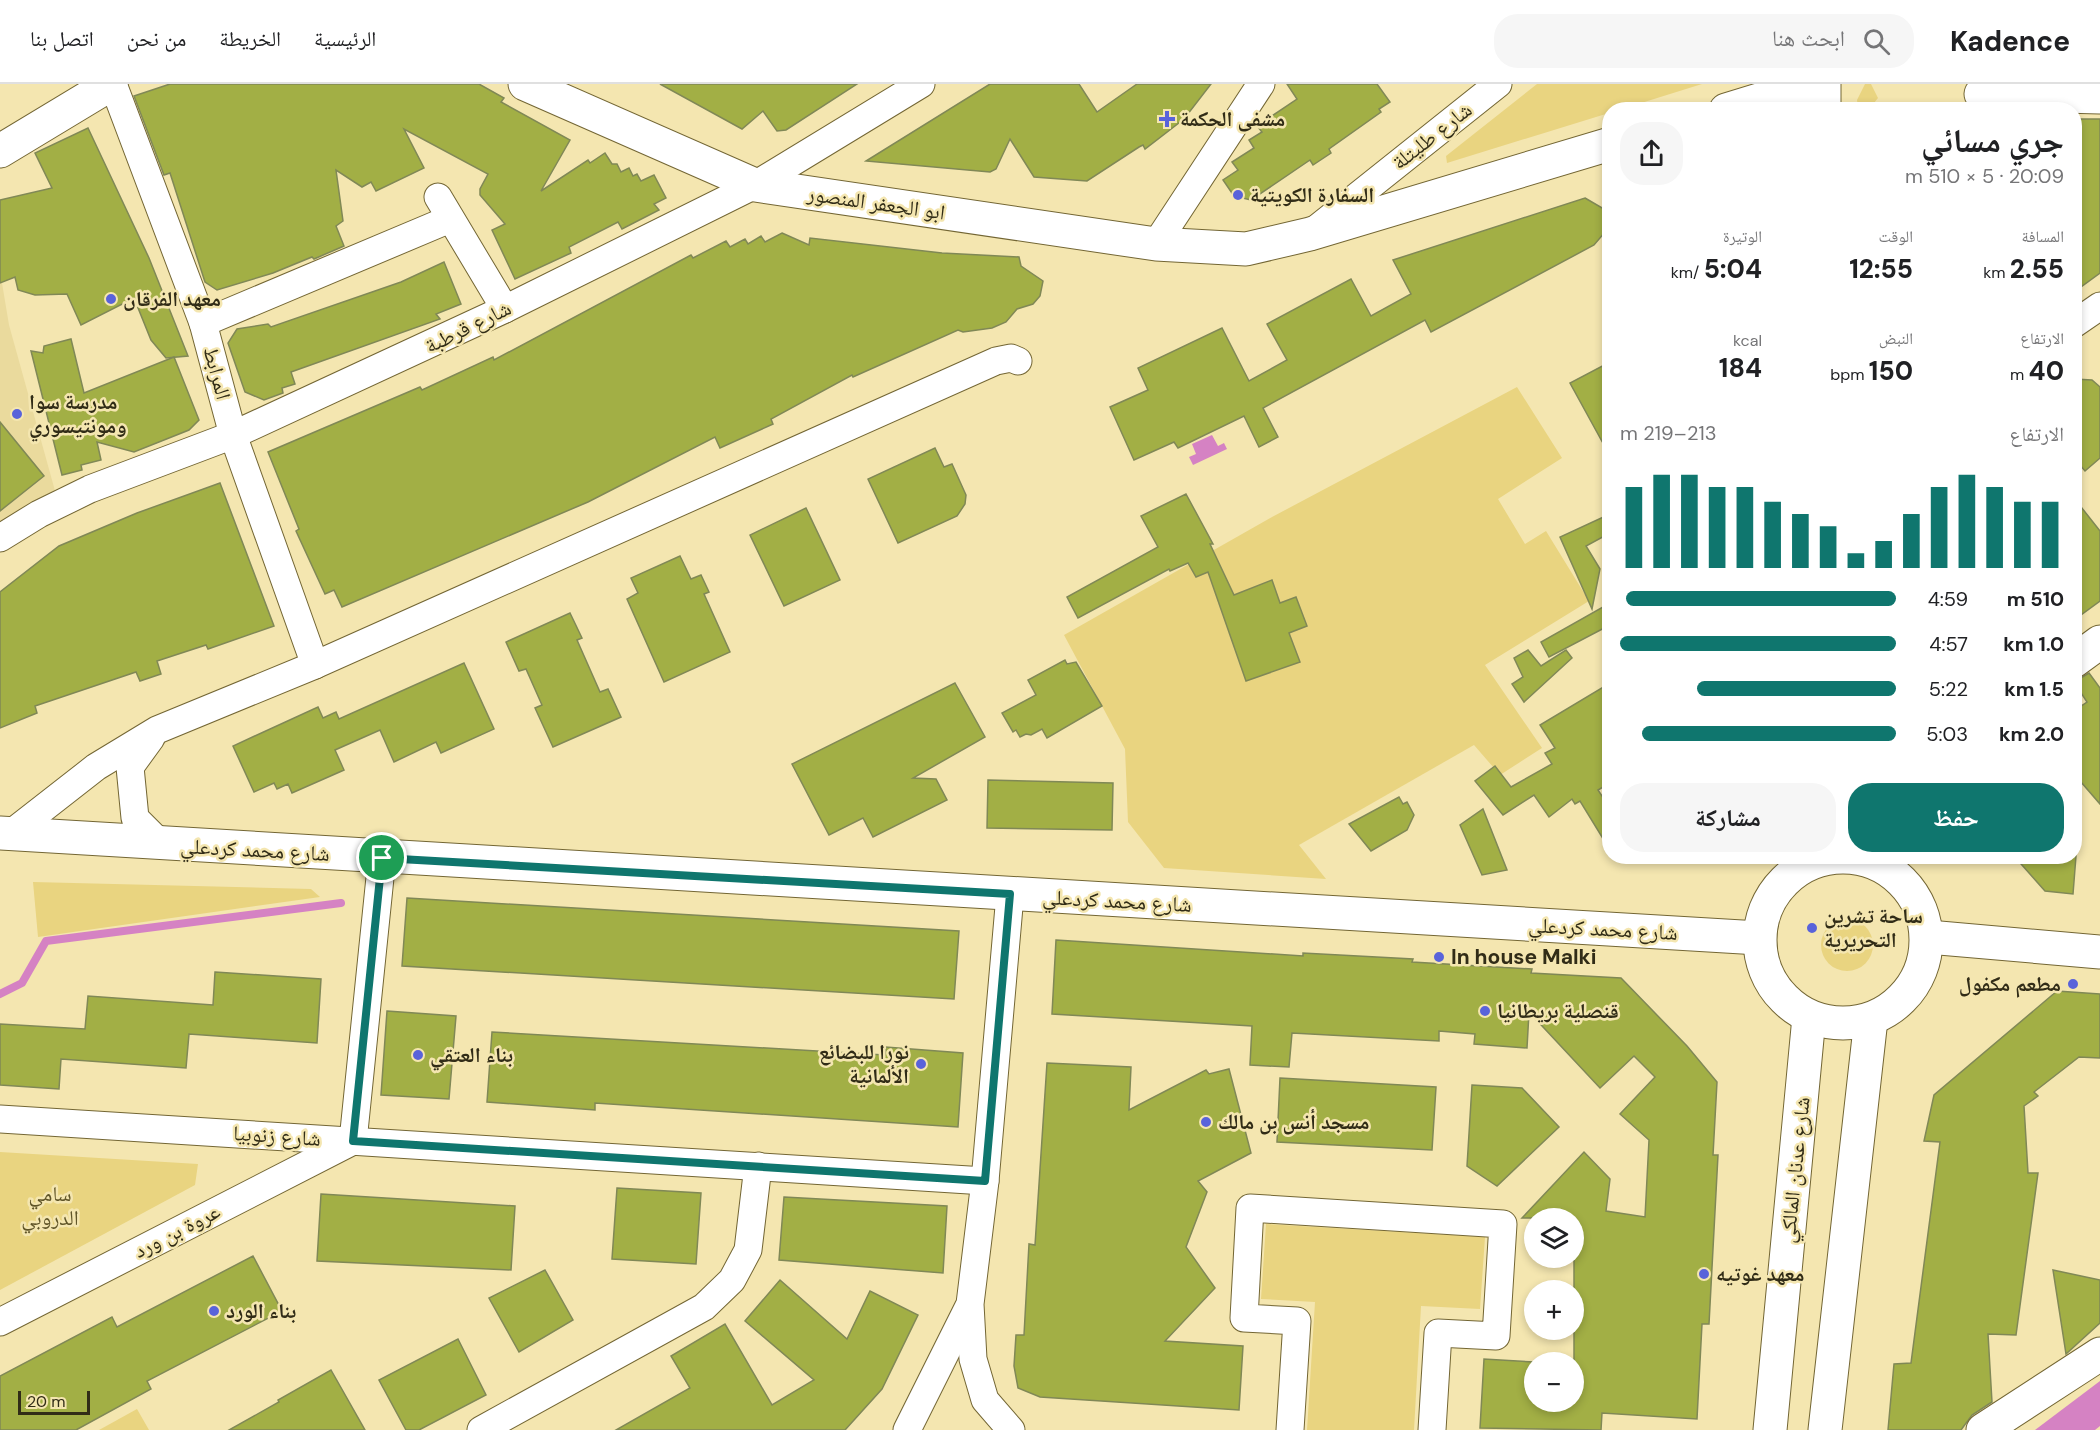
<!DOCTYPE html>
<html lang="ar">
<head>
<meta charset="utf-8">
<style>
  :root { --surface:#fff; --page:#f6f6f6; --text:#202124; --muted:#757577; --line:#e0e0e0; --accent:#0f766e }
  body { margin:0; font-family:"DM Sans","Noto Naskh Arabic",sans-serif; background:var(--page); color:var(--text); direction:rtl; height:100vh; display:flex; flex-direction:column; font-size:22px; white-space:nowrap }
  * { box-sizing:border-box; margin:0 }
  p { font-size:20px; color:var(--muted) }
  .icon { flex:none; width:33px; height:33px; fill:none; stroke:currentColor; stroke-width:2; stroke-linecap:round; stroke-linejoin:round }
  .map { position:relative; flex:1; overflow:hidden; direction:ltr }
  .sheet { position:absolute; left:1602px; top:18px; width:480px; height:762px; display:flex; flex-direction:column; background:var(--surface); border-radius:24px; box-shadow:0 3px 9px #0003; direction:rtl }
  .sheet>* { flex:none }
  .fabs { position:absolute; left:1524px; top:1124px; display:grid; gap:12px }
  .fabs a { display:grid; place-items:center; width:60px; height:60px; border-radius:50%; background:var(--surface); box-shadow:0 3px 9px #0003; font-size:30px }
  .scale { position:absolute; left:18px; bottom:15px; width:72px; box-sizing:border-box; padding-left:6px; border:3px solid #312c17; border-top:0; font-size:16px; line-height:21px; white-space:nowrap; color:#312c17; -webkit-text-stroke:4px #f4e6b0; paint-order:stroke }
  .pin { position:absolute; display:grid; place-items:center; width:51px; height:51px; color:#fff; margin:-26px; border:3px solid #fff; border-radius:50%; box-shadow:0 2px 6px #0007 }
  .round { display:grid; place-items:center; flex:none; width:63px; height:63px; border-radius:24px; background:var(--page) }
  .overview { display:flex; align-items:center; justify-content:space-between; height:102px; padding:0 18px }
  h1 { font-size:33px; font-weight:800; line-height:45px }
  .stats { display:grid; grid-template-columns:repeat(3,1fr); gap:9px; height:102px; padding:6px 18px }
  .stats div { display:grid; align-content:center }
  .stats b { font-size:26px; font-weight:800 }
  .stats small { font-size:16px; font-weight:400 }
  .stats p { font-size:16px }
  .chart { height:168px; padding:12px 18px }
  .chart p { display:flex; justify-content:space-between }
  .chart svg { width:100%; height:108px; margin-top:6px; stroke:var(--accent); stroke-width:6 }
  .button { display:flex; gap:12px; margin-top:auto; padding:12px 18px }
  .button a { flex:1; height:69px; border-radius:24px; background:var(--accent); color:#fff; font-size:24px; font-weight:800; line-height:69px; text-align:center }
  .button a+a { background:var(--page); color:var(--text) }
  ul { padding:0 18px; list-style:none; font-size:20px }
  li { display:grid; grid-template-columns:96px 72px 1fr; align-items:center; height:45px }
  li i { height:15px; border-radius:8px; background:var(--accent) }
  header { display:flex; align-items:center; gap:36px; box-sizing:border-box; height:84px; padding:0 30px; background:var(--surface); border-bottom:2px solid var(--line) }
  header strong { font-size:28px }
  nav { display:flex; gap:33px; margin-inline-start:auto; font-size:21px }
  .search { width:420px; height:54px; background:var(--page); display:flex; align-items:center; gap:15px; box-sizing:border-box; padding:0 21px; border-radius:24px; color:var(--muted); font-size:22px }
  .map>svg:first-child { display:block }
  .built { fill:#eada9d }
  .green { fill:#e9d480 }
  .water { fill:#d582c3 }
  .lines { fill:none; stroke-linecap:round; stroke-linejoin:round }
  .stream { stroke:#d582c3; stroke-width:8 }
  .building { fill:#a2af45; stroke:#808856; stroke-width:1.5 }
  .minor-casing { stroke:#736634; stroke-width:29 }
  .tertiary-casing { stroke:#736634; stroke-width:35 }
  .secondary-casing { stroke:#736634; stroke-width:35 }
  .primary-casing { stroke:#736634; stroke-width:35 }
  .minor { stroke:#fff; stroke-width:27 }
  .tertiary { stroke:#fff; stroke-width:33 }
  .secondary { stroke:#fff; stroke-width:33 }
  .primary { stroke:#fff; stroke-width:33 }
  .route-casing { stroke:#fff; stroke-width:12 }
  .route { stroke:#0f766e; stroke-width:8 }
  .poi-dot { fill:#5963da; stroke:#f4e6b0; stroke-width:2 }
  .labels { text-anchor:middle; dominant-baseline:central; stroke-width:5; stroke-linejoin:round; paint-order:stroke }
  .poi-label { font-size:21px; font-weight:bold; fill:#312c17; stroke:#f4e6b0; text-anchor:start }
  .street-label { font-size:21px; fill:#312c17; stroke:#f4e6b0 }
  .park-label { font-size:21px; fill:#605528; stroke:#f4e6b0 }
</style>
</head>
<body>
<header>
<strong>Kadence</strong>
<div class="search"><svg class="icon" aria-label="search" viewBox="0 0 24 24"><circle cx="10" cy="10" r="6"/><path d="M15 15l6 6"/></svg>ابحث هنا</div>
<nav><a>الرئيسية</a><a>الخريطة</a><a>من نحن</a><a>اتصل بنا</a></nav>
</header>
<div class="map">
<svg width="2100" height="1346" viewBox="0 0 2100 1346">
  <rect width="100%" height="100%" fill="#f4e6b0"/>
  <polygon class="built" points="0,187 9,241 57,414 0,450"/>
  <g class="green">
    <polygon points="1537,0 1702,0 1622,25 1610,26 1609,29 1447,79 1446,72"/>
    <polygon points="1865,0 1871,0 1878,14 1869,25 1858,25 1857,16"/>
    <polygon points="1517,303 1562,374 1498,415 1525,460 1546,447 1589,517 1485,581 1542,664 1500,691 1474,661 1299,761 1326,795 1164,784 1128,738 1125,665 1064,551 1272,433"/>
    <polygon points="33,798 311,805 320,813 38,853"/>
    <circle cx="1847" cy="861" r="26"/>
    <polygon points="0,1068 198,1080 195,1101 0,1206"/>
    <polygon points="1266,1140 1485,1153 1480,1225 1421,1222 1414,1346 1307,1346 1315,1218 1261,1215"/>
    <polygon points="137,1325 149,1346 99,1346"/>
  </g>
  <g class="water">
    <polygon points="1212,351 1218,362 1224,359 1227,365 1193,381 1189,373 1196,370 1192,360"/>
    <polygon points="2100,1297 2100,1342 2095,1346 2035,1346"/>
  </g>
  <g class="lines">
    <polyline class="stream" points="0,910 22,899 46,857 341,819"/>
  </g>
  <g class="building">
    <polygon points="170,0 479,0 504,14 501,18 570,56 541,107 588,76 590,79 605,69 612,80 617,80 621,88 629,84 633,92 637,90 641,97 654,91 666,114 654,120 659,126 622,145 618,138 569,163 571,169 515,195 492,146 505,140 480,111 480,105 488,90 404,45 424,84 376,107 371,98 362,103 336,86 343,137 336,142 344,162 314,175 312,173 273,189 217,206 205,198 170,89 164,91 134,12"/>
    <polygon points="660,0 857,0 786,46 777,47 763,27 742,45"/>
    <polygon points="990,0 1079,0 1097,28 1137,0 1211,0 1184,35 1145,65 1143,61 1139,63 1087,97 1034,93 1010,55 996,85 990,88 866,77"/>
    <polygon points="1287,0 1377,0 1390,18 1379,25 1381,28 1329,65 1331,69 1313,81 1310,76 1251,116 1234,112 1223,96 1238,86 1232,78 1254,64 1249,56 1262,48 1257,42 1297,15"/>
    <polygon points="2080,35 2100,35 2100,189 2074,208 2074,138 2078,142 2074,52"/>
    <polygon points="88,44 149,174 188,272 166,274 151,256 134,214 81,241 67,210 35,211 18,206 15,193 0,199 0,116 52,104 35,69"/>
    <polygon points="1585,114 1604,125 1609,136 1606,147 1594,161 1431,248 1425,236 1263,324 1278,353 1259,363 1244,332 1178,364 1174,358 1134,376 1110,323 1148,306 1138,284 1222,244 1249,297 1287,276 1267,240 1351,195 1371,232 1411,210 1393,176"/>
    <polygon points="782,149 809,161 810,154 942,169 1019,173 1021,182 1043,197 1040,212 1033,220 1017,225 1006,238 992,244 963,248 958,246 853,293 852,291 771,335 773,340 720,364 715,353 588,418 342,523 334,506 325,510 296,447 299,445 268,368 420,303 422,306 493,273 494,276 691,171 693,174 726,157 730,163 745,155 748,160 761,152 765,158"/>
    <polygon points="444,178 461,220 436,230 440,235 291,288 295,300 282,304 283,309 264,316 245,308 228,259 237,245 268,240 271,243 401,198"/>
    <polygon points="71,255 84,309 174,273 199,336 189,346 134,368 97,358 101,376 81,381 82,386 62,391 31,267 43,269 44,262"/>
    <polygon points="1610,278 1610,372 1570,299"/>
    <polygon points="2074,295 2092,296 2100,303 2100,374 2085,387 2074,374"/>
    <polygon points="0,338 44,392 0,427"/>
    <polygon points="935,364 944,383 952,380 966,411 965,420 957,432 898,459 868,395"/>
    <polygon points="220,399 274,542 208,565 206,561 157,577 161,590 140,597 136,588 35,622 37,629 0,644 0,508 59,462 137,429"/>
    <polygon points="1186,410 1213,460 1210,460 1234,511 1272,496 1280,519 1296,513 1307,542 1289,549 1300,578 1246,597 1208,488 1196,493 1188,479 1170,487 1169,485 1078,534 1067,513 1158,463 1141,432"/>
    <polygon points="2074,414 2100,447 2100,517 2074,536"/>
    <polygon points="806,424 840,496 784,522 750,451"/>
    <polygon points="1610,430 1610,449 1586,462 1600,485 1592,525 1560,453"/>
    <polygon points="680,472 691,495 701,491 709,508 704,510 730,568 664,598 627,515 638,509 631,494"/>
    <polygon points="1610,519 1610,541 1549,573 1541,558"/>
    <polygon points="570,529 582,554 577,556 600,608 608,605 621,633 553,663 535,624 542,621 526,585 519,587 506,558"/>
    <polygon points="1528,566 1541,582 1566,566 1572,574 1524,618 1512,600 1523,593 1514,574"/>
    <polygon points="1065,576 1067,580 1076,578 1102,622 1047,654 1042,645 1031,651 1026,650 1020,653 1016,646 1013,648 1002,629 1036,611 1028,596"/>
    <polygon points="464,579 494,645 441,669 436,658 394,678 380,646 335,666 344,686 292,709 288,700 277,705 274,699 254,708 233,662 318,623 323,634 336,628 339,635"/>
    <polygon points="2089,589 2100,604 2100,720 2074,690 2074,627 2087,618 2074,598"/>
    <polygon points="955,599 985,653 913,694 936,695 947,716 873,753 863,734 829,751 792,680"/>
    <polygon points="1610,599 1610,699 1598,706 1610,724 1610,766 1580,717 1575,720 1572,715 1549,733 1534,711 1503,731 1475,697 1495,682 1511,703 1552,680 1545,669 1555,664 1540,641"/>
    <polygon points="988,696 1113,699 1112,746 987,744"/>
    <polygon points="1399,713 1403,720 1407,718 1414,731 1407,746 1371,767 1349,740"/>
    <polygon points="1483,725 1507,786 1482,791 1460,741"/>
    <polygon points="2014,772 2076,772 2073,810 2045,807"/>
    <polygon points="407,814 959,847 954,915 402,882"/>
    <polygon points="1056,856 1303,872 1303,869 1413,875 1412,878 1532,885 1531,889 1621,894 1687,962 1717,998 1713,1071 1718,1071 1709,1240 1702,1240 1697,1335 1602,1329 1601,1346 1480,1344 1484,1275 1534,1278 1534,1317 1574,1317 1574,1134 1522,1134 1584,1068 1610,1095 1606,1127 1645,1133 1649,1056 1620,1030 1655,993 1634,972 1600,1004 1529,928 1527,964 1474,960 1475,950 1439,947 1439,957 1292,949 1289,983 1250,981 1252,942 1052,930"/>
    <polygon points="215,888 321,895 317,959 189,950 186,984 61,975 59,1005 0,1001 0,940 85,945 88,912 213,921"/>
    <polygon points="2057,907 2100,910 2100,974 2079,973 2034,1008 2038,1012 2024,1022 2028,1089 2038,1089 2016,1251 1988,1250 1992,1318 1972,1331 1961,1346 1888,1346 1894,1280 1911,1279 1940,1058 1924,1057 1934,1011"/>
    <polygon points="387,927 456,932 449,1015 381,1011"/>
    <polygon points="492,948 885,971 886,963 963,969 958,1043 595,1019 595,1026 487,1018"/>
    <polygon points="1047,979 1131,983 1129,1026 1206,986 1209,990 1229,985 1251,1069 1198,1097 1207,1108 1186,1163 1215,1204 1165,1257 1243,1262 1239,1326 1040,1313 1018,1304 1014,1282 1016,1251 1024,1251 1029,1160 1035,1161"/>
    <polygon points="1280,994 1436,1003 1432,1066 1277,1058"/>
    <polygon points="1472,1001 1522,1004 1559,1043 1497,1102 1467,1082"/>
    <polygon points="617,1104 701,1109 696,1180 612,1175"/>
    <polygon points="321,1110 515,1122 511,1186 317,1177"/>
    <polygon points="784,1113 947,1122 943,1189 779,1176"/>
    <polygon points="253,1172 282,1227 147,1297 151,1305 76,1346 0,1346 0,1292 112,1233 117,1243"/>
    <polygon points="545,1186 573,1236 519,1268 489,1214"/>
    <polygon points="2053,1186 2100,1196 2100,1239 2066,1270"/>
    <polygon points="780,1196 847,1255 870,1207 918,1231 882,1305 845,1346 616,1346 690,1304 671,1272 725,1240 772,1321 814,1296 745,1237"/>
    <polygon points="458,1255 486,1311 419,1346 406,1346 379,1296"/>
    <polygon points="331,1286 365,1346 229,1346 279,1318 278,1316"/>
  </g>
  <g class="lines">
    <g class="minor-casing">
      <g id="minor">
        <polyline points="113,0 203,239 233,351 315,581"/>
        <polyline points="438,113 505,225"/>
        <polyline points="1316,145 1498,0"/>
        <polyline points="1156,160 1261,0"/>
        <polyline points="203,239 450,135"/>
        <polyline points="2074,240 2100,222"/>
        <polyline points="0,454 39,430 90,405 233,351 505,225 755,101 921,0"/>
        <polyline points="151,654 130,683 135,734 161,760"/>
        <polyline points="9,751 96,683 157,646 315,581 996,277 1011,274 1018,277"/>
        <polyline points="1010,811 985,1097 970,1220 973,1275 985,1316 1011,1346"/>
        <polyline points="0,1035 985,1097"/>
        <polyline points="0,1238 353,1057 382,774"/>
        <polyline points="481,1346 704,1223 732,1196 748,1166 758,1082"/>
        <polyline points="907,1346 968,1224"/>
        <polyline points="1290,1346 1297,1237 1244,1234 1250,1124 1503,1140 1496,1252 1438,1249 1432,1346"/>
      </g>
    </g>
    <g class="tertiary-casing">
      <g id="tertiary">
        <polyline points="2074,577 2100,558"/>
        <polyline points="1928,853 2100,868"/>
        <polyline points="1983,1346 2100,1270"/>
      </g>
    </g>
    <g class="secondary-casing">
      <g id="secondary">
        <polyline points="525,0 755,101 1156,160 1246,165 1310,150 1610,60"/>
        <polyline points="1981,10 2100,13"/>
        <polyline points="1726,26 1811,0"/>
        <polyline points="1824,26 1824,0"/>
        <polyline points="0,749 1759,854"/>
        <circle cx="1843" cy="856" r="83"/>
        <polyline points="1770,1346 1809,933"/>
        <polyline points="1825,1346 1871,935"/>
      </g>
    </g>
    <g class="primary-casing">
      <polyline id="primary" points="0,67 111,0"/>
    </g>
    <use href="#minor" class="minor"/>
    <use href="#tertiary" class="tertiary"/>
    <use href="#secondary" class="secondary"/>
    <use href="#primary" class="primary"/>
  </g>
  <g class="lines">
    <g class="route-casing">
      <polygon id="route" points="382,774 1010,810 985,1097 353,1057"/>
    </g>
    <use href="#route" class="route"/>
  </g>
  <g class="poi-dot">
    <path d="M1164 26h6v6h6v6h-6v6h-6v-6h-6v-6h6z"/>
    <circle cx="1238" cy="111" r="6"/>
    <circle cx="111" cy="215" r="6"/>
    <circle cx="17" cy="330" r="6"/>
    <circle cx="1812" cy="844" r="6"/>
    <circle cx="1439" cy="873" r="6"/>
    <circle cx="2073" cy="900" r="6"/>
    <circle cx="1485" cy="927" r="6"/>
    <circle cx="418" cy="971" r="6"/>
    <circle cx="921" cy="980" r="6"/>
    <circle cx="1206" cy="1038" r="6"/>
    <circle cx="1704" cy="1190" r="6"/>
    <circle cx="214" cy="1227" r="6"/>
  </g>
  <g class="labels">
    <g class="poi-label">
      <text x="1180" y="35">مشفى الحكمة</text>
      <text x="1250" y="111">السفارة الكويتية</text>
      <text x="123" y="215">معهد الفرقان</text>
      <text x="29" y="318">مدرسة سوا<tspan x="29" dy="24">ومونتيسوري</tspan></text>
      <text x="1824" y="832">ساحة تشرين<tspan x="1824" dy="24">التحريرية</tspan></text>
      <text x="1451" y="873">In house Malki</text>
      <text x="2061" y="900" text-anchor="end">مطعم مكفول</text>
      <text x="1497" y="927">قنصلية بريطانيا</text>
      <text x="909" y="968" text-anchor="end">نورا للبضائع<tspan x="909" dy="24">الألمانية</tspan></text>
      <text x="430" y="971">بناء العتقي</text>
      <text x="1218" y="1038">مسجد أنس بن مالك</text>
      <text x="1716" y="1190">معهد غوتيه</text>
      <text x="226" y="1227">بناء الورد</text>
    </g>
    <g class="street-label">
      <text transform="translate(1432 52) rotate(-38)">شارع طليتلة</text>
      <text transform="translate(876 119) rotate(8)">ابو الجعفر المنصور</text>
      <text transform="translate(468 243) rotate(-26)">شارع قرطبة</text>
      <text transform="translate(217 289) rotate(75)">المرابط</text>
      <text transform="translate(255 766) rotate(3)">شارع محمد كردعلي</text>
      <text transform="translate(1117 817) rotate(3)">شارع محمد كردعلي</text>
      <text transform="translate(1603 845) rotate(3)">شارع محمد كردعلي</text>
      <text transform="translate(277 1052) rotate(4)">شارع زنوبيا</text>
      <text transform="translate(1795 1086) rotate(-84)">شارع عدنان المالكي</text>
      <text transform="translate(177 1147) rotate(-27)">عروة بن ورد</text>
    </g>
    <g class="park-label">
      <text x="50" y="1110">سامي<tspan x="50" dy="24">الدروبي</tspan></text>
    </g>
  </g>
</svg>
<div class="fabs">
<a><svg class="icon" aria-label="layers" viewBox="0 0 24 24"><path d="M12 4l9 5-9 5-9-5zM3 14l9 5 9-5"/></svg></a>
<a>+</a>
<a>−</a>
</div>
<div class="scale">20 m</div>
<div class="pin" style="left:382px;top:774px;background:#1e9e55"><svg class="icon" aria-label="arrive" viewBox="0 0 24 24"><path d="M6 21V4h12l-3 4 3 4H6"/></svg></div>
<section class="sheet">
<div class="overview"><div><h1>جري مسائي</h1><p>20:09 · 5 × 510 m</p></div><a class="round"><svg class="icon" aria-label="share" viewBox="0 0 24 24"><path d="M12 15V3M7 8l5-5 5 5M5 13v7h14v-7"/></svg></a></div>
<div class="stats">
<div><p>المسافة</p><b>2.55<small> km</small></b></div>
<div><p>الوقت</p><b>12:55</b></div>
<div><p>الوتيرة</p><b>5:04<small> /km</small></b></div>
</div>
<div class="stats">
<div><p>الارتفاع</p><b>40<small> m</small></b></div>
<div><p>النبض</p><b>150<small> bpm</small></b></div>
<div><p>kcal</p><b>184</b></div>
</div>
<div class="chart"><p><span>الارتفاع</span>213–219 m</p>
<svg viewBox="0 0 160 44" preserveAspectRatio="none"><path d="M5 44V11M15 44V6M25 44V6M35 44V11M45 44V11M55 44V17M65 44V22M75 44V27M85 44V38M95 44V33M105 44V22M115 44V11M125 44V6M135 44V11M145 44V17M155 44V17"/></svg>
</div>
<ul>
<li><b>510 m</b>4:59<i style="width:98%"></i></li>
<li><b>1.0 km</b>4:57<i style="width:100%"></i></li>
<li><b>1.5 km</b>5:22<i style="width:72%"></i></li>
<li><b>2.0 km</b>5:03<i style="width:92%"></i></li>
</ul>
<div class="button"><a>حفظ</a><a>مشاركة</a></div>
</section>
</div>
</body>
</html>
